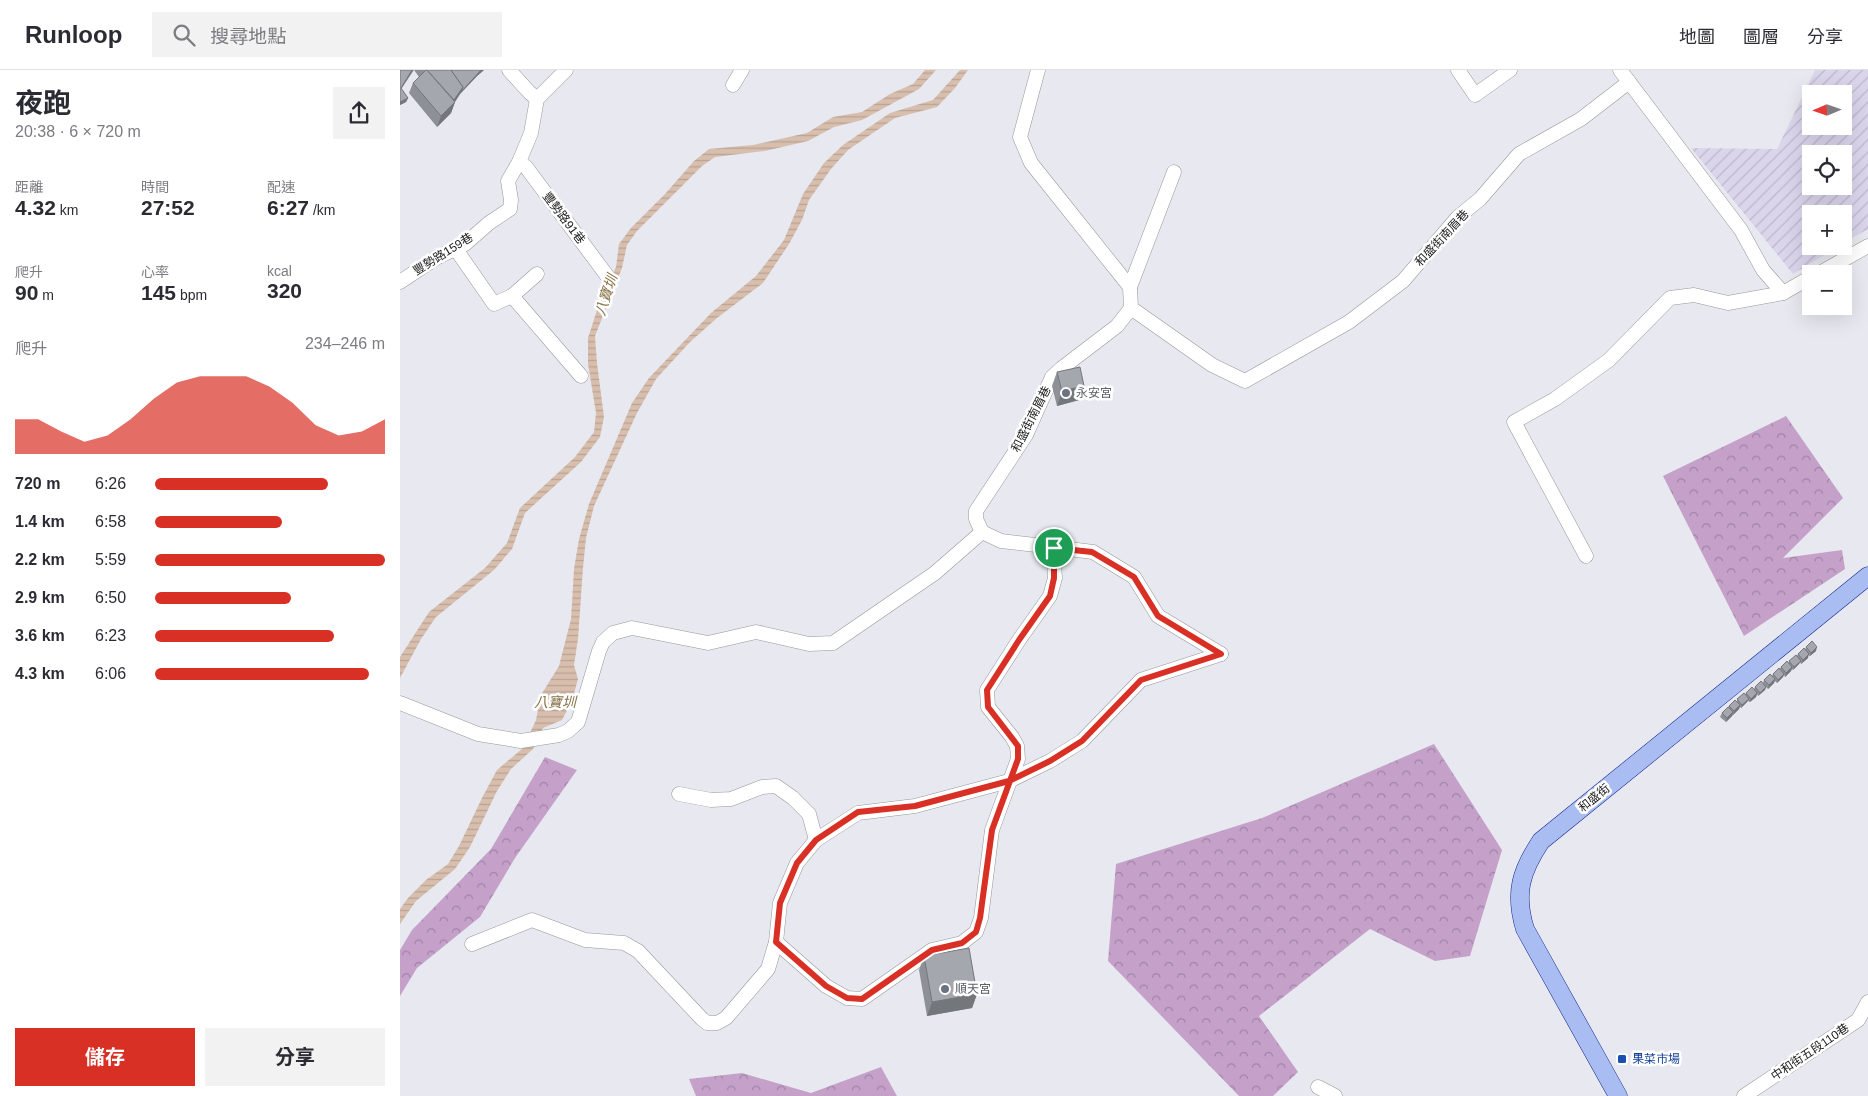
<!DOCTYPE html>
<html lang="zh-TW">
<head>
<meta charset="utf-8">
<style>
  :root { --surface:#fff; --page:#f2f2f3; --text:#2b2b33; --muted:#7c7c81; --line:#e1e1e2; --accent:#d93025 }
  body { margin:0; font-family:Arial,"Noto Sans TC",sans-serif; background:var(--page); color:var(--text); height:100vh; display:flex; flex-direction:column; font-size:19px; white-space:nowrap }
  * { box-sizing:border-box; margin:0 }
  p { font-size:16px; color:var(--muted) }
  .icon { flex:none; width:28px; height:28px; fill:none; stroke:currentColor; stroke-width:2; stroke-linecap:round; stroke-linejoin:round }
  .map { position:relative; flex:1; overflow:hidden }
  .side { display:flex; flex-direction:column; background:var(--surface); width:400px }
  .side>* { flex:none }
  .needle { width:32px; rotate:268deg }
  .fabs { position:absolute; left:1402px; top:15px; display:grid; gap:10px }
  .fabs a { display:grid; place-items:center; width:50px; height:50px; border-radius:0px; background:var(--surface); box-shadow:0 5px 20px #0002; font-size:25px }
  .pin { position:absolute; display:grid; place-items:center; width:42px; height:42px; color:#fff; margin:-21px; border:2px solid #fff; border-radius:50%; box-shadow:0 1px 5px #0007 }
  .round { display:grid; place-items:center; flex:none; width:52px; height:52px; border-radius:0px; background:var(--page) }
  .head { display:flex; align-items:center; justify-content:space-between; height:85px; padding:0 15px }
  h1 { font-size:28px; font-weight:700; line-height:38px }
  .figures { display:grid; grid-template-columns:repeat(3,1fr); gap:8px; height:85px; padding:5px 15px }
  .figures div { display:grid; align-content:center }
  .figures b { font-size:21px; font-weight:700 }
  .figures small { font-size:14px; font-weight:400 }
  .figures p { font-size:14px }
  .chart { height:140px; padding:10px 15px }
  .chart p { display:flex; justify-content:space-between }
  .chart svg { width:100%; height:90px; margin-top:5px; fill:var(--accent); opacity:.7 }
  .primary-button { display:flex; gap:10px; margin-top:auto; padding:10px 15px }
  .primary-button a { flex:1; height:58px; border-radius:0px; background:var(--accent); color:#fff; font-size:20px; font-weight:700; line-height:58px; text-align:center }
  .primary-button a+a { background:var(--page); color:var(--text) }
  ul { padding:0 15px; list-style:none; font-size:16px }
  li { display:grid; grid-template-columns:80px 60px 1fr; align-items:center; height:38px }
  li i { height:12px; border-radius:6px; background:var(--accent) }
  header { display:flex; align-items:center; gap:30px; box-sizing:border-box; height:70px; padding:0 25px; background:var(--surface); border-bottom:1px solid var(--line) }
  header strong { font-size:24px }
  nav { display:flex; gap:28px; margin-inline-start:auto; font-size:18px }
  .search { width:350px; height:45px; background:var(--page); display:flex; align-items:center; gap:12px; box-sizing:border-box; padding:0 18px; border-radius:0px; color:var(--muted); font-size:19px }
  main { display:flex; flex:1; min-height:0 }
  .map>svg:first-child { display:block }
  .farmland { fill:url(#farmland-furrows); fill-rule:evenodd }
  .forest { fill:url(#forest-crowns) }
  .water { fill:url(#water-rules) }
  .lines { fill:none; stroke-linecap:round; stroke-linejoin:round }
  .minor-casing { stroke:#979797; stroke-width:15 }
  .major-casing { stroke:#10248c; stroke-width:19 }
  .minor { stroke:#fff; stroke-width:14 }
  .major { stroke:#aabdf2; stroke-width:18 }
  .wall { fill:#8d9096 }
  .shaded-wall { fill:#73767a }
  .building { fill:#a4a8ae; stroke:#73767a }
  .route-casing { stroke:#fff; stroke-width:10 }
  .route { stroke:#d93025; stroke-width:6 }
  .worship-dot { fill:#6b7280; stroke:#fff; stroke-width:2 }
  .transit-dot { fill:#1a4fb4; stroke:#fff; stroke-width:2 }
  .labels { text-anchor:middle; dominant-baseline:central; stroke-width:5; stroke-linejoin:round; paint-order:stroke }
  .street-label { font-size:12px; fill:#202020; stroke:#fff }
  .worship-label { font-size:12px; fill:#5b616d; stroke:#fff; text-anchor:start }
  .transit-label { font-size:12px; fill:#164399; stroke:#fff; text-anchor:start }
  .water-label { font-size:14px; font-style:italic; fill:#887348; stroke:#fff }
</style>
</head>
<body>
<header>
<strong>Runloop</strong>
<div class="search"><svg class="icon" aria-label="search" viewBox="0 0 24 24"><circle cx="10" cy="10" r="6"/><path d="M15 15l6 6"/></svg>搜尋地點</div>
<nav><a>地圖</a><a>圖層</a><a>分享</a></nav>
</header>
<main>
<section class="side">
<div class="head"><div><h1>夜跑</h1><p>20:38 · 6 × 720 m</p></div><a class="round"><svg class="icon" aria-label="share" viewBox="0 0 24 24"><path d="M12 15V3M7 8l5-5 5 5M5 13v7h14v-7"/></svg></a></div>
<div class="figures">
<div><p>距離</p><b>4.32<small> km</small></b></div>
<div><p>時間</p><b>27:52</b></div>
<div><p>配速</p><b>6:27<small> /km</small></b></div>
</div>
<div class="figures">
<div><p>爬升</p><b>90<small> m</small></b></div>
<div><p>心率</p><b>145<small> bpm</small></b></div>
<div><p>kcal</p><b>320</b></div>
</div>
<div class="chart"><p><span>爬升</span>234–246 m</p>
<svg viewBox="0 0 160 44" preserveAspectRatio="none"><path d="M0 44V27L10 27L20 33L30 38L40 35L50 27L60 17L70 9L80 6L90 6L100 6L110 11L120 19L130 30L140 35L150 33L160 27V44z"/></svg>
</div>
<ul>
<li><b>720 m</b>6:26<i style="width:75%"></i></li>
<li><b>1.4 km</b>6:58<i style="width:55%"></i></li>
<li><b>2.2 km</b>5:59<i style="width:100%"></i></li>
<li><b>2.9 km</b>6:50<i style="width:59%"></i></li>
<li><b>3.6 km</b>6:23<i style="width:78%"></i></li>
<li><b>4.3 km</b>6:06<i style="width:93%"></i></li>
</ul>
<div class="primary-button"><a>儲存</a><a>分享</a></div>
</section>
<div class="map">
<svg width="1468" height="1026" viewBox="0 0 1468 1026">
  <defs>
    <pattern id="farmland-furrows" width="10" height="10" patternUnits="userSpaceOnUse" patternTransform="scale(1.25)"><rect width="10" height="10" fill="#dbd5ec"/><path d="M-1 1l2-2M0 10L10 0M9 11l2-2" fill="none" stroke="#bcb7ca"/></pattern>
    <pattern id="forest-crowns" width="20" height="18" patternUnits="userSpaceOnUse" patternTransform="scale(1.25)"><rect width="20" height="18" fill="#c5a1ca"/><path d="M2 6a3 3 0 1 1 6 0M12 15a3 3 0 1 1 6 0" fill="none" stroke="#a083a4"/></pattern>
    <pattern id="water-rules" width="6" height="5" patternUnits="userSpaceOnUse" patternTransform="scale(1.25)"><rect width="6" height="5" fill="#d8bead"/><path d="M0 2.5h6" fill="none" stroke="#b9a395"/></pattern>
  </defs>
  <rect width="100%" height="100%" fill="#e8e9f0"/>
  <path class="farmland" d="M1415,0H1468V159L1444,173V144H1411V176H1439L1393,204L1291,78L1377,79ZM1411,24H1444V56H1411ZM1411,84H1444V116H1411Z"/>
  <g class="forest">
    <polygon points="1386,346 1443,428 1383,488 1442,480 1445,499 1344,566 1263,406"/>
    <polygon points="1034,674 1102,780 1070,886 1035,891 970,859 859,946 898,1002 873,1026 839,1026 708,891 716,794 862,748"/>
    <polygon points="145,687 177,700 115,788 80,847 17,898 0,926 0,880 12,860 91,779"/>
    <polygon points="481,997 497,1026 296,1026 289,1009 342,1003 411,1023"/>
  </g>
  <g class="water">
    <polygon points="525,0 536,0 519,19 462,50 434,57 408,71 365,81 315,87 302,96 237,161 227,175 222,198 195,266 197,293 204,347 200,367 181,392 125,443 112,479 94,500 36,547 21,569 0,608 0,587 29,542 85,498 107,473 120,438 175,387 194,362 196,343 188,294 188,268 198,237 216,197 219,174 231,158 265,124 294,91 309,79 353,75 407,63 433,47 462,42 490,24 513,14"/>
    <polygon points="560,0 568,0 555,18 537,37 495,48 448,80 431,99 409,130 402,150 389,174 363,213 317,248 290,272 256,309 237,343 194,436 186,468 183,498 178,569 174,595 178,609 172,631 162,650 143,658 133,679 111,699 97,721 70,777 55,799 16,831 0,854 0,839 8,828 26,810 48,794 59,776 82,728 97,700 123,678 136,650 141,625 159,596 171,549 174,499 179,469 189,434 232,333 249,308 311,243 356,206 384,170 403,124 424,93 443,75 490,43 533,30"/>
  </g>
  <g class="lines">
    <g class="minor-casing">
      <g id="minor">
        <polyline points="109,0 129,22 137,29"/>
        <polyline points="1058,0 1075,25 1110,0"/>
        <polyline points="1220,0 1341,160 1363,200 1383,223 1411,207"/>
        <polyline points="333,15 342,0"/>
        <polyline points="119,92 126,97 208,207"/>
        <polyline points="55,178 94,234 112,226 137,204"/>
        <polyline points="1418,204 1468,176"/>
        <polyline points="0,212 36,188 65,174 89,153 110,139 111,130 108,111 119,92 131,63 137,29 166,0"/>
        <polyline points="730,217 774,102"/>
        <polyline points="112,226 181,306"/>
        <polyline points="731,238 812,295 845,311 949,252 1003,211 1058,147 1080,129 1119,84 1181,49 1229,12"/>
        <polyline points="653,477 693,482 734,507 758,546 821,584"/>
        <polyline points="1186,486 1114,352 1155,329 1209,290 1270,228 1294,225 1328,233 1383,223"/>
        <polyline points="0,633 78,664 121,671 159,665 168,661 178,652 199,581 203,572 213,563 232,558 308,573 356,562 409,574 433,573 535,503 582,462"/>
        <polyline points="279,724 311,730 331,729 362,717 376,716 393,728 409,744 416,770"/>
        <polyline points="376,872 426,916 447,928 462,929 532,880 562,873 576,862 581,848 592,760 618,689 617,676 612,667 588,637 587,620 619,570 650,526 655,508 653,477 601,471 582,462 576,449 576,441 626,365 652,307 662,298 717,256 731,238 730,217 631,93 620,67 638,0"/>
        <polyline points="72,874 132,850 185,870 224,873 238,881 302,949 307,953 317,953 326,948 368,899 376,872 380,833 397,793 416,770 458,743 515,736 609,711 650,691 682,671 741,610 821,584"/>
        <polyline points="918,1017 935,1026"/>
        <polyline points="1344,1026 1458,950 1468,932"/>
      </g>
    </g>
    <g class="major-casing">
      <path id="major" d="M1218,1026L1125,859C1114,823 1121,801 1141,771L1468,506"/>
    </g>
    <use href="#minor" class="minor"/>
    <use href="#major" class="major"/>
  </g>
  <g class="wall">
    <polygon points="0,0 84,0 77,6 60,24 55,32 51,43 37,57 9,23 13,13 19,7 14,0 1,19 8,28 6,32 0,35"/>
    <polygon points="657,302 684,316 679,330 657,336 652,316"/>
    <polygon points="1406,577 1416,581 1410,586 1408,585 1408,588 1401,594 1400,592 1399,594 1393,600 1392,599 1391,601 1385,607 1384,605 1383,607 1377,613 1375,611 1374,613 1368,619 1366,617 1365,620 1358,626 1357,624 1356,627 1350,632 1348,631 1341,638 1340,637 1339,639 1326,652 1320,647 1322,643 1329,636 1337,631 1337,629 1345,625 1346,623 1354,619 1355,617 1363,613 1364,610 1372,606 1373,604 1380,599 1381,597 1389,593 1389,591 1397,586 1398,584 1405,580"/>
    <polygon points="524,886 577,924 572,938 527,946 519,900"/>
  </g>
  <g class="shaded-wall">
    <polygon points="12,0 13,0 0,21 1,18"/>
    <polygon points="81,0 84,0 77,6 60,24 54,33 55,32 51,43 37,57 41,46 63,17"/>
    <polygon points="8,28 6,32 0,35 0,32"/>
    <polygon points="684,316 679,330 657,336 662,321"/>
    <polygon points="1417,577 1416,581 1410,586 1411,583"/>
    <polygon points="1409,584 1408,588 1401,594 1403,590"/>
    <polygon points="1401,591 1399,594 1393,600 1394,597"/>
    <polygon points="1392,597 1391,601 1385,607 1386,603"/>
    <polygon points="1384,604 1383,607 1377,613 1378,610"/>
    <polygon points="1375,609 1374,613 1368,619 1369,615"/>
    <polygon points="1366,617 1365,620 1358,626 1360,623"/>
    <polygon points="1357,623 1356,627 1350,632 1351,629"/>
    <polygon points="1349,629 1347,632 1341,638 1342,635"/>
    <polygon points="1340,635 1339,639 1333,645 1334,641"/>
    <polygon points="1333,642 1332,646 1326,652 1327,648"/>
    <polygon points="577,924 572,938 527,946 532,932"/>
  </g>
  <g class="building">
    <polygon points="0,0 12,0 1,18 8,28 0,32"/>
    <polygon points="26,0 27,0 55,32 41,46 13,13"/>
    <polygon points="27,0 51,0 63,17 54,30"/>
    <polygon points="51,0 81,0 62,21 63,17"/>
    <polygon points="680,297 684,316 662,321 657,302"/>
    <polygon points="1412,571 1417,577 1411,583 1406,577"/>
    <polygon points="1404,578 1409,584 1403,590 1398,584"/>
    <polygon points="1396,585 1401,591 1394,597 1389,591"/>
    <polygon points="1387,591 1392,597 1386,603 1381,597"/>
    <polygon points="1379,598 1384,604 1378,610 1373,604"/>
    <polygon points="1370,604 1375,609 1369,615 1364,610"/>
    <polygon points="1361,611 1366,617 1360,623 1355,617"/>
    <polygon points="1352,617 1357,623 1351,629 1346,623"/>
    <polygon points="1344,623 1349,629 1342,635 1337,629"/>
    <polygon points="1335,630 1340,635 1334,641 1329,636"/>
    <polygon points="1328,637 1333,642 1327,648 1322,643"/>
    <polygon points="569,878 577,924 532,932 524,886"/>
  </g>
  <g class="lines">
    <g class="route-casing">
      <polyline id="route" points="654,478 654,508 650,526 619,570 587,620 588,637 618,676 618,689 592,760 580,848 576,862 562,873 532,880 462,929 447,928 426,916 376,872 380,833 397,793 416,770 458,742 515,736 609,711 650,691 682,671 741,610 821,584 758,546 734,507 692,482 654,478"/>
    </g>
    <use href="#route" class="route"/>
  </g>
  <g class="worship-dot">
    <circle cx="666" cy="323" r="5"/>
    <circle cx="545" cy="919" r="5"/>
  </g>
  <rect class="transit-dot" x="1217" y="984" width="10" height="10" rx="2.5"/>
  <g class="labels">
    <g class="street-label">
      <text transform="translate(164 148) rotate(53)">豐勢路91巷</text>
      <text transform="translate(1042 168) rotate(-47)">和盛街南眉巷</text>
      <text transform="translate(43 184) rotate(-32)">豐勢路159巷</text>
      <text transform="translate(631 349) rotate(-63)">和盛街南眉巷</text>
      <text transform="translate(1194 728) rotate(-39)">和盛街</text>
      <text transform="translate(1410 982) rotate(-34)">中和街五段110巷</text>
    </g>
    <g class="worship-label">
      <text x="676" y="323">永安宮</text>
      <text x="555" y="919">順天宮</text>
    </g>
    <g class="transit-label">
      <text x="1232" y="989">果菜市場</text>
    </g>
    <g class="water-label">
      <text transform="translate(206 225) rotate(-72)">八寶圳</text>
      <text x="155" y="632">八寶圳</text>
    </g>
  </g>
</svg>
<div class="fabs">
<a><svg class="needle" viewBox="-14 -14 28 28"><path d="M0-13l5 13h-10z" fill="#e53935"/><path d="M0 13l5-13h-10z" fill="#7c7c81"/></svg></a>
<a><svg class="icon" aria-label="locate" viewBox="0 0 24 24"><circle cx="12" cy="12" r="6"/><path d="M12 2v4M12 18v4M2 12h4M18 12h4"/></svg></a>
<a>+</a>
<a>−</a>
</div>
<div class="pin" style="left:654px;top:478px;background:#1e9e55"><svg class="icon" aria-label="arrive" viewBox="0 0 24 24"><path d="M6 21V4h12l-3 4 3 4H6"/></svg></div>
</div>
</main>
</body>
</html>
